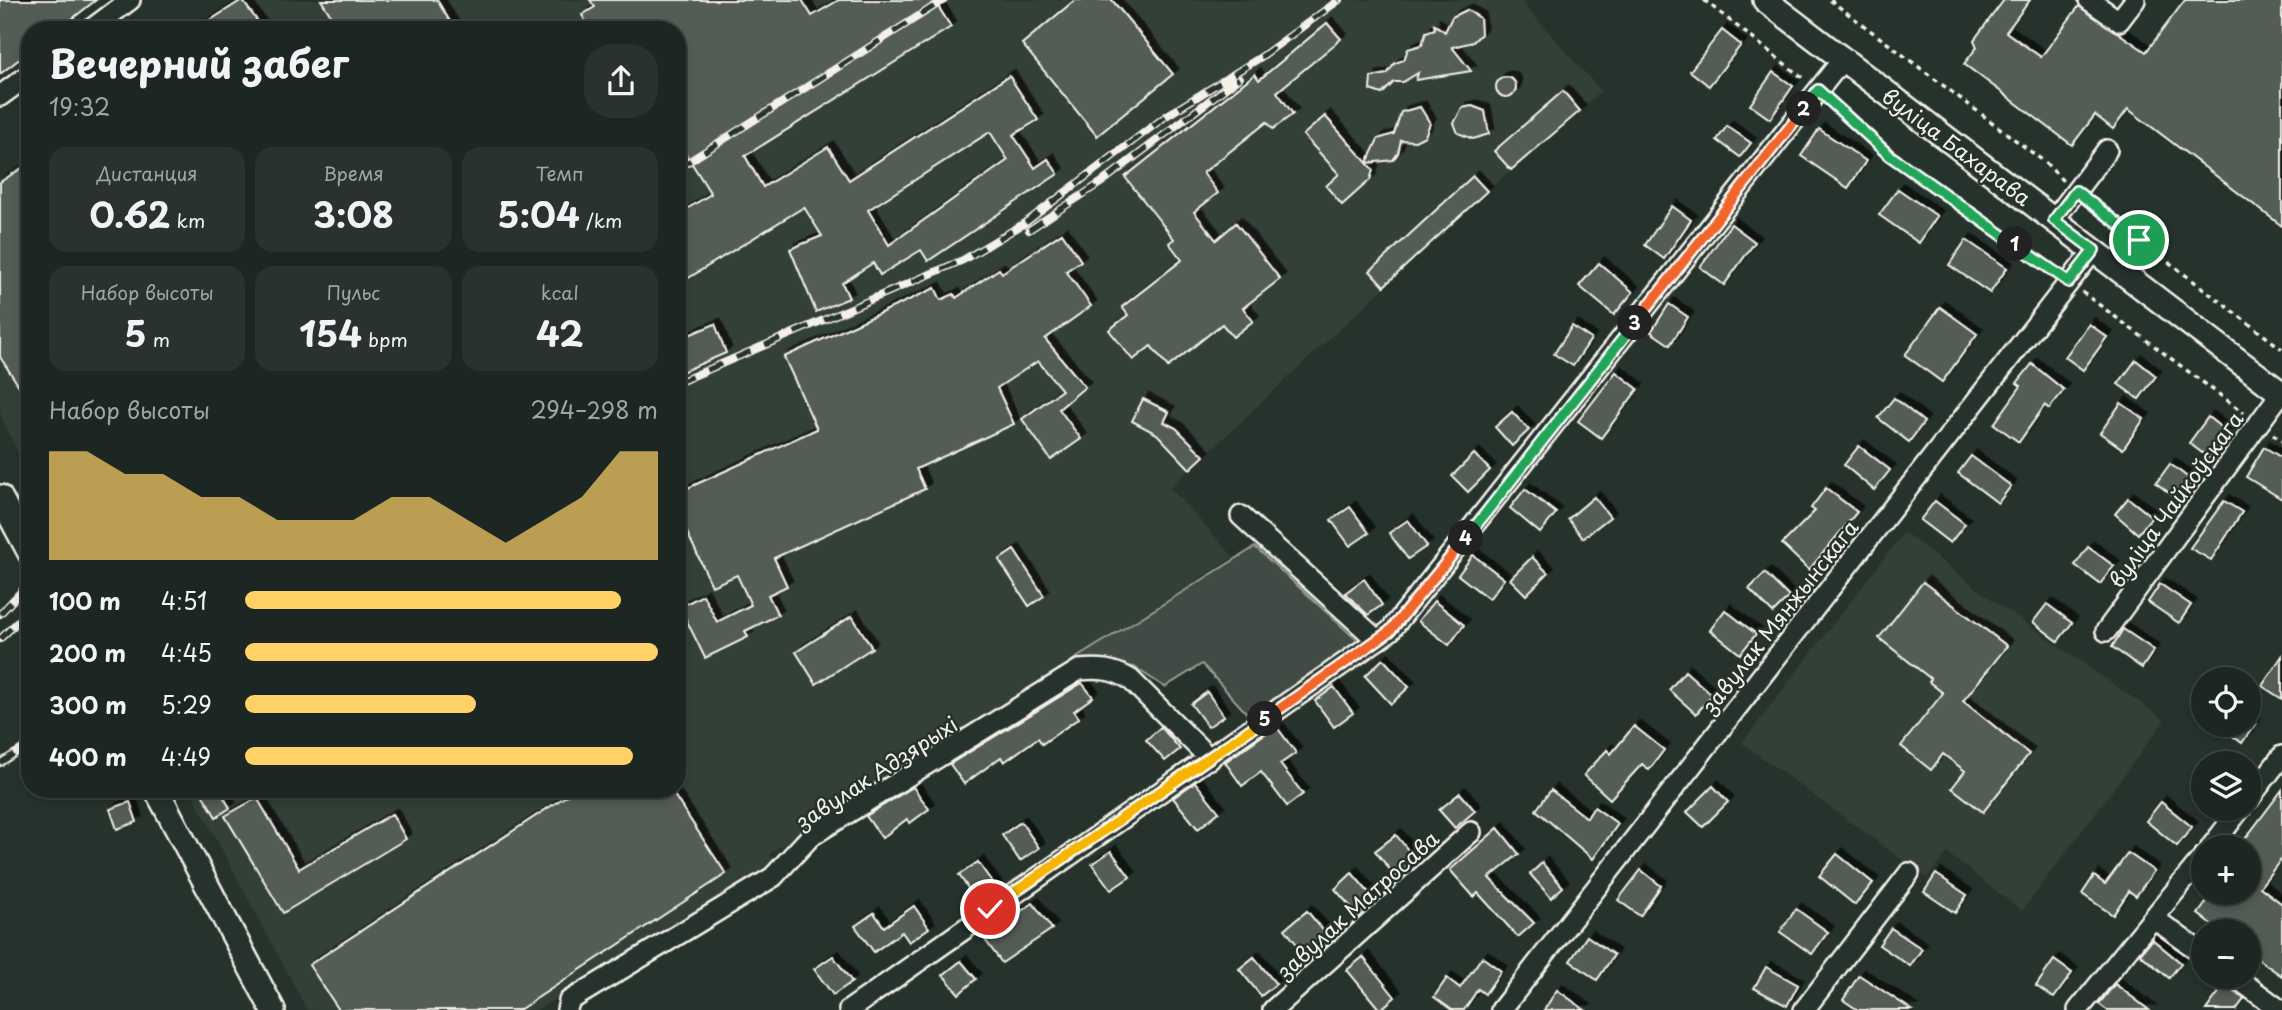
<!DOCTYPE html>
<html lang="ru">
<head>
<meta charset="utf-8">
<style>
  :root { --surface:#1c2622; --page:#29322f; --text:#f1f3f6; --muted:#a0a5a5; --line:#3a4340; --accent:#ffd166 }
  body { margin:0; font-family:"Playpen Sans",sans-serif; background:var(--page); color:var(--text); height:100vh; display:flex; flex-direction:column; font-size:26px; white-space:nowrap }
  * { box-sizing:border-box; margin:0 }
  p { font-size:23px; color:var(--muted) }
  .icon { flex:none; width:38px; height:38px; fill:none; stroke:currentColor; stroke-width:2; stroke-linecap:round; stroke-linejoin:round }
  .map { position:relative; flex:1; overflow:hidden }
  .panel { position:absolute; left:21px; top:21px; width:665px; height:777px; display:flex; flex-direction:column; background:var(--surface); border-radius:28px; box-shadow:0 4px 10px #0003,0 0 0 2px var(--line) }
  .panel>* { flex:none }
  .controls { position:absolute; left:2191px; top:667px; display:grid; gap:14px }
  .controls a { display:grid; place-items:center; width:70px; height:70px; border-radius:50%; background:var(--surface); box-shadow:0 4px 10px #0003,0 0 0 2px var(--line); font-size:35px }
  .pin { position:absolute; display:grid; place-items:center; width:60px; height:60px; color:#fff; margin:-30px; border:4px solid #fff; border-radius:50%; box-shadow:0 2px 7px #0007 }
  .km { position:absolute; width:35px; height:35px; margin:-18px; border-radius:50%; background:#222; color:#fff; font-size:19px; line-height:35px; text-align:center }
  .round { display:grid; place-items:center; flex:none; width:74px; height:74px; border-radius:28px; background:var(--page) }
  .head { display:flex; align-items:center; justify-content:space-between; height:119px; padding:0 28px }
  h1 { font-size:38px; font-weight:700; line-height:52px }
  .stats { display:grid; grid-template-columns:repeat(3,1fr); gap:10px; height:119px; padding:7px 28px }
  .stats div { display:grid; align-content:center; border-radius:18px; background:var(--page); text-align:center }
  .stats b { font-size:35px; font-weight:700 }
  .stats small { font-size:19px; font-weight:400 }
  .stats p { font-size:19px }
  .chart { height:196px; padding:14px 28px }
  .chart p { display:flex; justify-content:space-between }
  .chart svg { width:100%; height:126px; margin-top:7px; fill:var(--accent); opacity:.7 }
  ul { padding:0 28px; list-style:none; font-size:23px }
  li { display:grid; grid-template-columns:112px 84px 1fr; align-items:center; height:52px }
  li i { height:18px; border-radius:9px; background:var(--accent) }
  .map>svg:first-child { display:block }
  .built { fill:#333f39 }
  .green { fill:#414b45; stroke:#9a9e96; stroke-width:2 }
  .building { fill:#525c55; stroke:#f4f1e8; stroke-width:2; fill-rule:evenodd; filter:url(#shadow) }
  .lines { fill:none; stroke-linecap:round; stroke-linejoin:round }
  .minor-casing { stroke:#f4f1e8; stroke-width:24 }
  .major-casing { stroke:#f4f1e8; stroke-width:28 }
  .path { stroke:#f4f1e8; stroke-width:3.5; stroke-dasharray:5 5; stroke-linecap:butt }
  .minor { stroke:#26332d; stroke-width:19 }
  .major { stroke:#26332d; stroke-width:23 }
  .rail-casing { stroke:#f4f1e8; stroke-width:8 }
  .rail { stroke:#26332d; stroke-width:5; stroke-dasharray:16; stroke-linecap:butt }
  .split-1-casing { stroke:#fff; stroke-width:14 }
  .split-2-casing { stroke:#fff; stroke-width:14 }
  .split-3-casing { stroke:#fff; stroke-width:14 }
  .split-4-casing { stroke:#fff; stroke-width:14 }
  .split-5-casing { stroke:#fff; stroke-width:14 }
  .split-6-casing { stroke:#fff; stroke-width:14 }
  .split-7-casing { stroke:#fff; stroke-width:14 }
  .split-1 { stroke:#22a559; stroke-width:9 }
  .split-2 { stroke:#22a559; stroke-width:9 }
  .split-3 { stroke:#f0652b; stroke-width:9 }
  .split-4 { stroke:#22a559; stroke-width:9 }
  .split-5 { stroke:#f0652b; stroke-width:9 }
  .split-6 { stroke:#f5b400; stroke-width:9 }
  .split-7 { stroke:#f5b400; stroke-width:9 }
  .labels { text-anchor:middle; dominant-baseline:central; stroke-width:5; stroke-linejoin:round; paint-order:stroke }
  .street-label { font-size:21px; fill:#f4f1e8; stroke:#26332d }
</style>
</head>
<body>
<div class="map">
<svg width="2282" height="1010" viewBox="0 0 2282 1010">
  <defs>
    <filter id="shadow"><feDropShadow dx="5.5" dy="-5.5" stdDeviation="0" flood-color="#0009"/></filter>
  </defs>
  <rect width="100%" height="100%" fill="#26332d"/>
  <filter id="ink" filterUnits="userSpaceOnUse"><feTurbulence type="fractalNoise" baseFrequency=".0143" numOctaves="2"/><feDisplacementMap in="SourceGraphic" scale="14" xChannelSelector="R" yChannelSelector="G"/><feConvolveMatrix kernelMatrix="1 2 1 2 8 2 1 2 1" color-interpolation-filters="sRGB"/></filter>
  <g filter="url(#ink)">
    <g class="built">
      <polygon points="242,0 1520,0 1601,91 1487,191 1170,488 1234,557 769,854 776,865 537,1010 307,1010 190,789 677,789 677,30 195,30"/>
      <polygon points="30,163 30,478 0,414 0,182"/>
      <polygon points="1904,532 1988,597 2165,720 2022,911 1947,853 1927,878 1742,743"/>
    </g>
    <polygon class="green" points="1255,547 1358,641 1250,717 1202,664 1165,687 1134,667 1073,660"/>
    <g class="building">
      <polygon points="0,0 96,0 58,30 30,30 30,51 0,74"/>
      <polygon points="242,0 264,30 195,30"/>
      <polygon points="321,0 437,0 455,30 340,30"/>
      <path d="M590,0H802L812,16L839,0H934L951,27L745,156L763,187L828,147L849,180L1009,76L1038,120L1013,135L1035,168L1048,159L1058,174L928,261L921,250L880,275L873,263L842,283L849,298L816,312L790,249L822,236L804,207L677,285V215L711,194L677,140V30H591L582,15L595,7ZM990,132L1008,160L889,245L868,210Z"/>
      <polygon points="1075,0 1112,0 1173,74 1097,136 1022,44"/>
      <polygon points="2004,0 2030,0 2006,32 2041,57 2079,6 2146,52 2185,0 2282,0 2282,226 2128,109 2113,129 2095,115 2072,145 1964,64 1977,47 1974,40"/>
      <polygon points="1467,10 1480,18 1481,34 1473,42 1452,47 1471,71 1416,80 1418,73 1403,82 1394,82 1382,94 1370,90 1371,77 1387,74 1395,63 1404,60 1408,49 1422,45 1426,32 1435,29 1434,24 1445,32 1452,17"/>
      <polygon points="1327,23 1341,39 1277,92 1293,114 1273,129 1267,122 1203,173 1218,193 1194,212 1216,240 1236,223 1280,279 1243,308 1253,321 1233,337 1222,324 1168,367 1151,346 1133,360 1109,330 1128,315 1122,307 1182,260 1169,243 1174,239 1125,177 1255,74 1259,80"/>
      <polygon points="1722,30 1741,45 1709,86 1690,71"/>
      <polygon points="1773,72 1793,86 1770,119 1750,105"/>
      <circle cx="1506" cy="87" r="10"/>
      <polygon points="1563,91 1580,111 1511,170 1494,151"/>
      <polygon points="1472,106 1485,111 1489,134 1473,139 1458,133 1454,123 1462,108"/>
      <polygon points="1420,107 1430,123 1425,136 1415,141 1401,140 1398,153 1393,160 1367,163 1373,170 1370,180 1342,205 1326,186 1339,174 1303,135 1325,116 1367,163 1378,139 1394,134 1401,112"/>
      <polygon points="1727,126 1751,143 1740,157 1717,140"/>
      <polygon points="1819,129 1866,161 1848,188 1801,156"/>
      <polygon points="30,163 30,403 0,357 0,182"/>
      <polygon points="1473,176 1487,191 1384,286 1370,271"/>
      <polygon points="1898,189 1937,216 1919,243 1879,215"/>
      <polygon points="1672,206 1691,220 1664,259 1645,245"/>
      <polygon points="1731,224 1755,242 1724,285 1700,267"/>
      <polygon points="1062,233 1081,261 1066,271 1091,306 1045,339 1085,387 1059,409 1081,439 1051,460 1022,419 1062,390 1038,361 997,388 1014,424 916,469 925,489 774,558 787,586 768,595 778,615 745,631 748,637 705,658 680,607 703,595 717,622 751,605 737,575 712,586 677,511 677,493 817,429 784,357 935,288 941,300 954,294 956,298 999,269 1002,273"/>
      <polygon points="1966,240 2007,268 1990,293 1949,265"/>
      <polygon points="1599,263 1633,292 1614,315 1579,286"/>
      <polygon points="1669,304 1688,317 1670,345 1651,332"/>
      <polygon points="1940,307 1977,334 1942,382 1905,355"/>
      <polygon points="715,324 726,353 677,374 677,340"/>
      <polygon points="2089,324 2107,337 2083,370 2065,357"/>
      <polygon points="1572,326 1591,339 1573,366 1554,354"/>
      <polygon points="2136,360 2156,376 2139,399 2118,384"/>
      <polygon points="2032,364 2064,390 2049,409 2045,405 2019,442 1994,424 2021,386 2017,383"/>
      <polygon points="1616,372 1638,389 1601,438 1578,421"/>
      <polygon points="1894,398 1924,422 1909,442 1878,418"/>
      <polygon points="1143,399 1169,412 1164,422 1176,428 1204,456 1190,469 1157,434 1132,421"/>
      <polygon points="2121,403 2144,419 2123,449 2100,433"/>
      <polygon points="1512,412 1529,430 1512,446 1495,427"/>
      <polygon points="2208,417 2228,433 2209,458 2189,443"/>
      <polygon points="1859,446 1890,470 1874,490 1844,465"/>
      <polygon points="2264,447 2282,458 2282,499 2246,477"/>
      <polygon points="1474,454 1490,470 1468,492 1452,476"/>
      <polygon points="1971,456 2011,486 1998,503 1958,473"/>
      <polygon points="2170,464 2194,482 2180,501 2156,483"/>
      <polygon points="1826,488 1857,512 1809,570 1782,544 1815,511 1811,508"/>
      <polygon points="1525,489 1556,513 1540,533 1510,508"/>
      <polygon points="1594,497 1610,517 1583,538 1568,519"/>
      <polygon points="2128,498 2152,517 2138,534 2115,514"/>
      <polygon points="1935,501 1965,524 1950,543 1920,520"/>
      <polygon points="2224,501 2242,512 2211,560 2190,548"/>
      <polygon points="1350,507 1369,533 1350,546 1331,520"/>
      <polygon points="1408,520 1427,546 1408,559 1389,533"/>
      <polygon points="2088,547 2114,566 2100,584 2075,565"/>
      <polygon points="1014,550 1044,596 1029,606 999,560"/>
      <polygon points="1473,555 1504,579 1489,599 1458,575"/>
      <polygon points="1532,557 1548,573 1526,595 1510,579"/>
      <polygon points="1765,573 1789,597 1773,613 1749,589"/>
      <polygon points="1364,579 1382,605 1368,615 1345,593"/>
      <polygon points="1923,582 2007,646 1963,701 2029,754 1983,812 1952,788 1965,771 1943,754 1931,770 1901,746 1943,693 1929,682 1931,679 1879,638"/>
      <polygon points="2160,584 2191,605 2179,623 2148,602"/>
      <polygon points="1434,601 1464,625 1449,645 1418,621"/>
      <polygon points="2047,604 2072,623 2058,641 2033,622"/>
      <polygon points="1725,610 1756,634 1740,654 1710,630"/>
      <polygon points="852,616 872,648 816,684 796,652"/>
      <polygon points="2123,629 2154,650 2142,668 2112,647"/>
      <polygon points="2282,656 2282,699 2262,686"/>
      <polygon points="1383,659 1409,687 1391,704 1365,676"/>
      <polygon points="1685,671 1712,695 1696,714 1669,690"/>
      <polygon points="1082,683 1093,697 1074,711 1079,718 1042,744 1038,738 1004,762 1001,757 964,784 950,764"/>
      <polygon points="1334,687 1353,713 1334,727 1315,701"/>
      <polygon points="1207,692 1224,716 1208,727 1191,704"/>
      <polygon points="2216,724 2255,724 2242,743"/>
      <polygon points="1276,726 1296,753 1280,764 1303,794 1287,806 1261,772 1242,786 1225,762"/>
      <polygon points="1634,726 1664,750 1649,770 1642,764 1610,799 1584,775 1607,750 1611,754"/>
      <polygon points="1161,727 1180,749 1165,761 1146,740"/>
      <polygon points="1195,782 1219,812 1198,829 1173,798"/>
      <polygon points="1713,786 1728,802 1703,827 1687,812"/>
      <polygon points="913,787 929,809 910,823 907,819 882,838 866,816"/>
      <polygon points="199,789 219,789 230,808 216,817"/>
      <polygon points="577,789 670,789 726,874 519,1010 339,1010 309,965"/>
      <polygon points="1551,790 1587,818 1594,807 1618,824 1593,859 1536,810"/>
      <polygon points="2282,790 2282,858 2260,887 2282,904 2282,976 2249,953 2249,931 2220,931 2198,914 2214,892 2249,892 2249,847 2239,847"/>
      <polygon points="1460,793 1475,811 1455,828 1439,810"/>
      <polygon points="257,798 299,869 392,814 406,839 283,913 225,816"/>
      <polygon points="130,802 137,822 117,829 110,809"/>
      <polygon points="2161,802 2192,827 2177,846 2146,821"/>
      <polygon points="1021,822 1039,848 1020,861 1002,835"/>
      <polygon points="1498,828 1519,854 1489,878 1534,923 1518,937 1478,893 1474,897 1450,870"/>
      <polygon points="1396,835 1416,860 1396,877 1375,851"/>
      <polygon points="1111,851 1130,877 1111,890 1092,864"/>
      <polygon points="2128,853 2154,871 2136,896 2129,891 2113,915 2082,894 2094,876 2105,884"/>
      <polygon points="1837,854 1873,883 1855,905 1819,876"/>
      <polygon points="978,862 996,888 977,901 959,875"/>
      <polygon points="1542,863 1563,887 1551,898 1530,874"/>
      <polygon points="1641,870 1661,886 1640,916 1618,900"/>
      <polygon points="1352,873 1375,900 1358,915 1335,889"/>
      <polygon points="1936,874 1967,895 1955,913 1924,892"/>
      <polygon points="1033,903 1052,929 1002,963 983,937"/>
      <polygon points="914,906 929,928 909,942 902,932 874,952 855,926 874,913 884,927"/>
      <polygon points="1796,909 1828,932 1812,954 1780,932"/>
      <polygon points="1307,911 1332,941 1309,960 1285,929"/>
      <polygon points="1891,928 1922,949 1910,966 1879,945"/>
      <polygon points="1587,936 1614,955 1597,980 1570,961"/>
      <polygon points="2152,939 2181,963 2169,978 2140,954"/>
      <polygon points="833,956 852,982 833,995 814,969"/>
      <polygon points="1254,957 1276,984 1261,996 1239,969"/>
      <polygon points="1363,957 1395,997 1380,1010 1347,970"/>
      <polygon points="1482,957 1501,971 1485,994 1478,989 1464,1010 1452,1010 1434,997 1447,978 1460,988"/>
      <polygon points="2054,960 2072,973 2054,998 2036,986"/>
      <polygon points="961,961 976,979 959,994 943,975"/>
      <polygon points="1766,967 1798,985 1787,1006 1754,988"/>
      <polygon points="1859,975 1912,1010 1858,1010 1843,1000"/>
      <polygon points="2115,984 2149,1010 2107,1010 2099,1004"/>
      <polygon points="2225,984 2244,999 2236,1010 2206,1010"/>
      <polygon points="1557,990 1585,1010 1544,1010"/>
    </g>
    <g class="lines">
      <g class="minor-casing">
        <g id="minor">
          <polyline points="2089,0 2119,21 2135,0"/>
          <polyline points="90,30 130,0"/>
          <polyline points="0,96 30,74"/>
          <polyline points="2054,220 2107,150"/>
          <polyline points="1241,516 1377,640"/>
          <polyline points="2106,631 2281,393"/>
          <polyline points="2249,799 2282,756"/>
          <polyline points="2211,847 2241,808"/>
          <polyline points="2155,919 2203,954"/>
          <polyline points="2234,976 2280,1010"/>
          <path d="M567,1010L569,1001L773,877L811,836L1079,670C1099,668 1112,669 1130,679L1210,759"/>
          <polyline points="849,1010 1390,631 1843,59"/>
          <polyline points="1273,1010 1471,832"/>
          <polyline points="1501,1010 2094,250"/>
          <polyline points="1804,1010 1909,873"/>
          <polyline points="2078,1010 2203,857"/>
        </g>
      </g>
      <g class="major-casing">
        <g id="major">
          <polyline points="1765,0 2282,394"/>
          <polyline points="0,497 30,553"/>
          <polyline points="156,789 273,1010"/>
        </g>
      </g>
      <g class="path">
        <polyline points="1704,0 1804,79"/>
        <polyline points="1830,0 2046,163 2063,181"/>
        <polyline points="1831,102 1889,154 2056,273"/>
        <polyline points="2089,201 2282,349"/>
        <polyline points="2082,292 2244,413"/>
        <polyline points="2273,434 2282,441"/>
      </g>
      <use href="#minor" class="minor"/>
      <use href="#major" class="major"/>
      <g class="rail-casing">
        <g id="rail">
          <polyline points="677,169 944,0"/>
          <polyline points="1029,230 1102,182 1239,78"/>
          <polyline points="677,383 963,260 1025,223 1166,116 1261,57 1339,0"/>
          <polyline points="0,614 30,582"/>
          <polyline points="0,639 30,610"/>
          <polyline points="0,763 30,744"/>
        </g>
      </g>
      <use href="#rail" class="rail"/>
    </g>
  </g>
  <g class="lines" filter="url(#ink)">
    <g class="split-1-casing">
      <polyline id="split-1" points="2015,244 2069,282 2094,250 2054,220 2076,191 2139,240"/>
    </g>
    <g class="split-2-casing">
      <polyline id="split-2" points="1804,109 1818,90 1889,155 2015,244"/>
    </g>
    <g class="split-3-casing">
      <polyline id="split-3" points="1635,323 1804,109"/>
    </g>
    <g class="split-4-casing">
      <polyline id="split-4" points="1466,538 1635,323"/>
    </g>
    <g class="split-5-casing">
      <polyline id="split-5" points="1265,719 1390,631 1466,538"/>
    </g>
    <g class="split-6-casing">
      <polyline id="split-6" points="1041,874 1265,719"/>
    </g>
    <g class="split-7-casing">
      <polyline id="split-7" points="990,909 1041,874"/>
    </g>
    <use href="#split-1" class="split-1"/>
    <use href="#split-2" class="split-2"/>
    <use href="#split-3" class="split-3"/>
    <use href="#split-4" class="split-4"/>
    <use href="#split-5" class="split-5"/>
    <use href="#split-6" class="split-6"/>
    <use href="#split-7" class="split-7"/>
  </g>
  <g class="labels">
    <g class="street-label">
      <text transform="translate(1957 146) rotate(37)">вуліца Бахарава</text>
      <text transform="translate(2175 499) rotate(-54)">вуліца Чайкоўскага</text>
      <text transform="translate(1779 616) rotate(-52)">завулак Мянжынскага</text>
      <text transform="translate(876 772) rotate(-33)">завулак Адзярыхі</text>
      <text transform="translate(1357 904) rotate(-42)">завулак Матросава</text>
    </g>
  </g>
</svg>
<div class="controls">
<a><svg class="icon" aria-label="locate" viewBox="0 0 24 24"><circle cx="12" cy="12" r="6"/><path d="M12 2v4M12 18v4M2 12h4M18 12h4"/></svg></a>
<a><svg class="icon" aria-label="layers" viewBox="0 0 24 24"><path d="M12 4l9 5-9 5-9-5zM3 14l9 5 9-5"/></svg></a>
<a>+</a>
<a>−</a>
</div>
<div class="pin" style="left:2139px;top:240px;background:#1e9e55"><svg class="icon" aria-label="arrive" viewBox="0 0 24 24"><path d="M6 21V4h12l-3 4 3 4H6"/></svg></div>
<div class="pin" style="left:990px;top:909px;background:#d93025"><svg class="icon" aria-label="check" viewBox="0 0 24 24"><path d="M5 12l5 5 9-10"/></svg></div>
<b class="km" style="left:2015px;top:244px">1</b>
<b class="km" style="left:1804px;top:109px">2</b>
<b class="km" style="left:1635px;top:323px">3</b>
<b class="km" style="left:1466px;top:538px">4</b>
<b class="km" style="left:1265px;top:719px">5</b>
<section class="panel">
<div class="head"><div><h1>Вечерний забег</h1><p>19:32</p></div><a class="round"><svg class="icon" aria-label="share" viewBox="0 0 24 24"><path d="M12 15V3M7 8l5-5 5 5M5 13v7h14v-7"/></svg></a></div>
<div class="stats">
<div><p>Дистанция</p><b>0.62<small> km</small></b></div>
<div><p>Время</p><b>3:08</b></div>
<div><p>Темп</p><b>5:04<small> /km</small></b></div>
</div>
<div class="stats">
<div><p>Набор высоты</p><b>5<small> m</small></b></div>
<div><p>Пульс</p><b>154<small> bpm</small></b></div>
<div><p>kcal</p><b>42</b></div>
</div>
<div class="chart"><p><span>Набор высоты</span>294–298 m</p>
<svg viewBox="0 0 160 44" preserveAspectRatio="none"><path d="M0 44V6L10 6L20 14L30 14L40 22L50 22L60 30L70 30L80 30L90 22L100 22L110 30L120 38L130 30L140 22L150 6L160 6V44z"/></svg>
</div>
<ul>
<li><b>100 m</b>4:51<i style="width:91%"></i></li>
<li><b>200 m</b>4:45<i style="width:100%"></i></li>
<li><b>300 m</b>5:29<i style="width:56%"></i></li>
<li><b>400 m</b>4:49<i style="width:94%"></i></li>
</ul>
</section>
</div>
</body>
</html>
